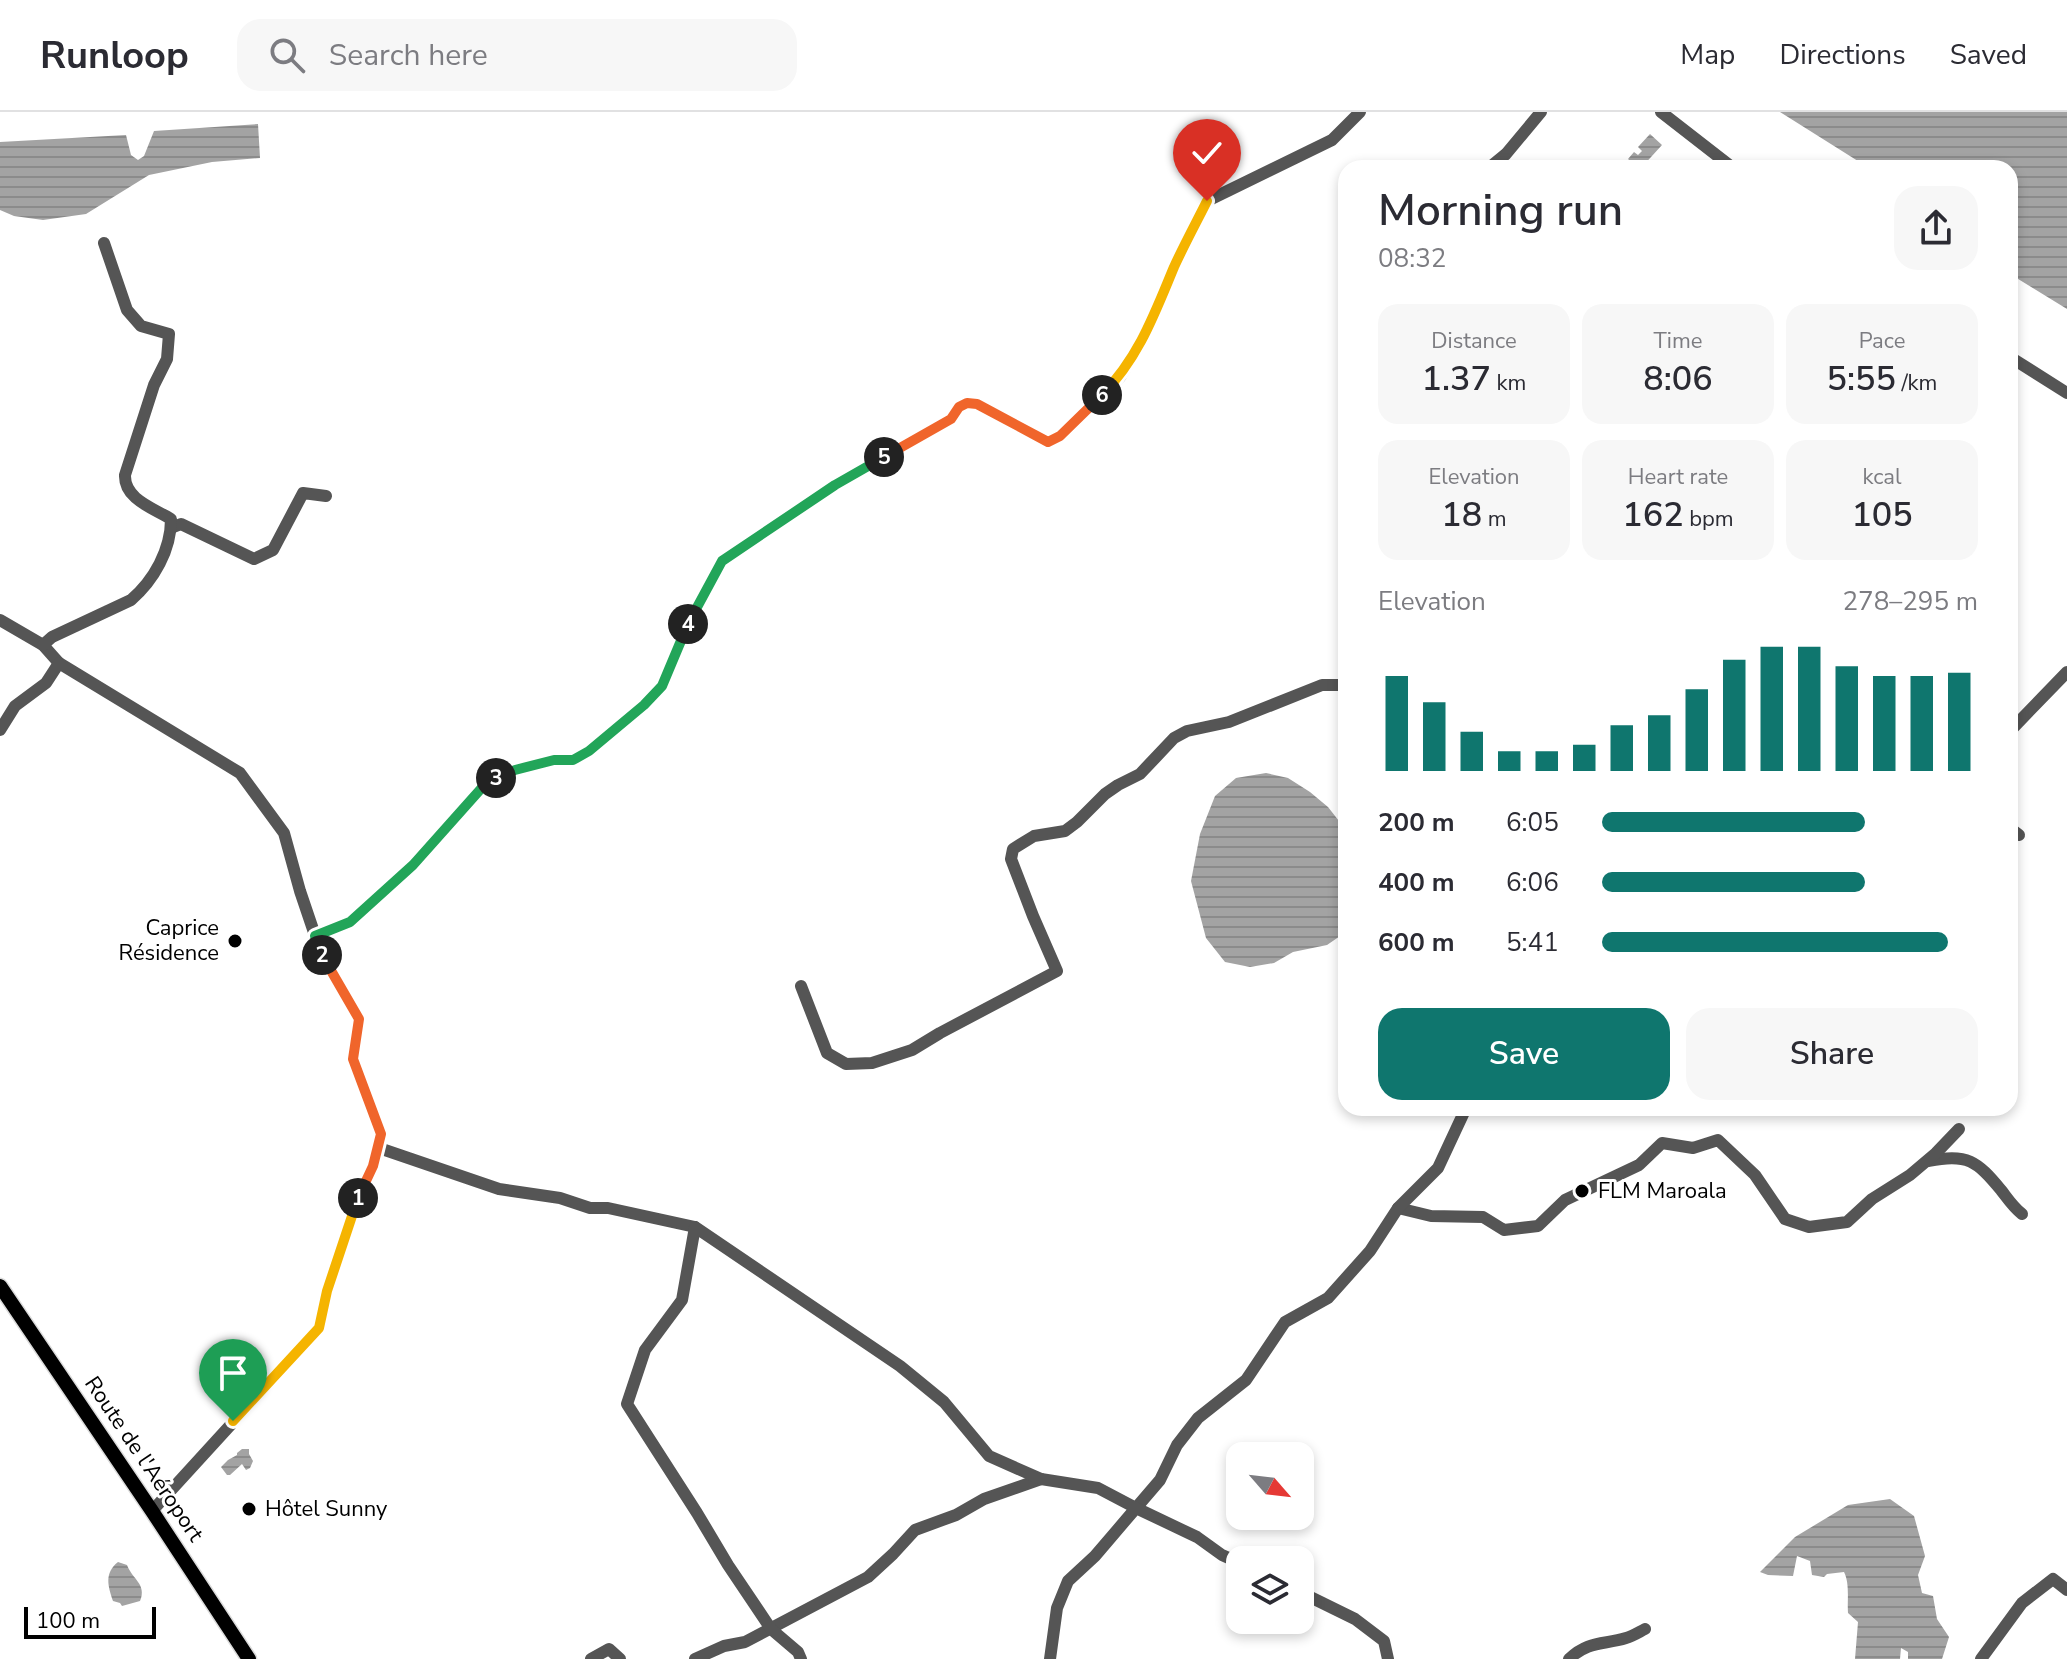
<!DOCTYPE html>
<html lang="en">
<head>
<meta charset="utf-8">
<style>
  :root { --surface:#fff; --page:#f7f7f7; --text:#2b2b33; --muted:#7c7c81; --line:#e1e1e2; --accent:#0f766e }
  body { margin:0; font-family:"Nunito Sans",sans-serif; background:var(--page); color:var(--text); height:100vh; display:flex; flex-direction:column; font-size:30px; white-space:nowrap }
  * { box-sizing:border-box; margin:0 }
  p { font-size:26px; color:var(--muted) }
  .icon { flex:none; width:44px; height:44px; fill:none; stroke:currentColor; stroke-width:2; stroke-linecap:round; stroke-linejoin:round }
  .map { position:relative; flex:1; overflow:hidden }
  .details { position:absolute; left:1338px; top:48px; width:680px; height:956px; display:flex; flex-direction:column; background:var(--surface); border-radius:24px; box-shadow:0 4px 12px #0003 }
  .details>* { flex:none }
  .needle { width:52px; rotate:118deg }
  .fabs { position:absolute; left:1226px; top:1330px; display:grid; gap:16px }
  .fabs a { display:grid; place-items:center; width:88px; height:88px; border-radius:16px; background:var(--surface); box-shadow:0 4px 12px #0003; font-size:40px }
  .scale { position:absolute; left:24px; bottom:20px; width:132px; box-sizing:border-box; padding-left:8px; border:4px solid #000; border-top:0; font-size:22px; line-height:28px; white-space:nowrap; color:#000; -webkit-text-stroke:6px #fff; paint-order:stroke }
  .pin { position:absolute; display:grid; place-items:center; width:68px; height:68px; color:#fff; margin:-82px -34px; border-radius:50% 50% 50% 0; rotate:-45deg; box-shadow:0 0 8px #0007 }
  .pin .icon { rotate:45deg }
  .km { position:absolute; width:40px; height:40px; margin:-20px; border-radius:50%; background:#222; color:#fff; font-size:22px; line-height:40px; text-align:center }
  .round { display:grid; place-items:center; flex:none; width:84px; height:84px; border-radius:24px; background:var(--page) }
  .headline { display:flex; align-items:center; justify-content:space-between; height:136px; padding:0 40px }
  h1 { font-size:44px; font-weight:600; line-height:60px }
  .stats { display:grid; grid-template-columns:repeat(3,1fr); gap:12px; height:136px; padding:8px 40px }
  .stats div { display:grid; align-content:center; border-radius:20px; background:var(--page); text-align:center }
  .stats b { font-size:34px; font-weight:600 }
  .stats small { font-size:22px; font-weight:400 }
  .stats p { font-size:22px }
  .chart { height:224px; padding:16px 40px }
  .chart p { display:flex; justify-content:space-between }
  .chart svg { width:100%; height:144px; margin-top:8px; stroke:var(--accent); stroke-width:6 }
  .cta { display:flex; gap:16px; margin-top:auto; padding:16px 40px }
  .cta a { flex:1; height:92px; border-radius:24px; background:var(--accent); color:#fff; font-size:32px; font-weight:600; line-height:92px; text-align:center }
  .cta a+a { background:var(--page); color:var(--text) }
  ul { padding:0 40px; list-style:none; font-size:26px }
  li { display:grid; grid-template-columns:128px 96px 1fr; align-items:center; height:60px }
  li i { height:20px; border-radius:10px; background:var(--accent) }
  header { display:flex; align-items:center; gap:48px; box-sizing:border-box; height:112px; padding:0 40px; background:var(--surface); border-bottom:2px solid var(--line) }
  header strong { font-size:38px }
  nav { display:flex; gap:44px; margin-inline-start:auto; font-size:28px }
  .search { width:560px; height:72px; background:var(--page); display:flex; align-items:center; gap:20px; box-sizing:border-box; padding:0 28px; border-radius:24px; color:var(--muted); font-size:30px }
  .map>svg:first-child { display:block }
  .water { fill:url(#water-rules) }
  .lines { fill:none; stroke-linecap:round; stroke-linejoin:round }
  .major-casing { stroke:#dbdbdb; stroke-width:17 }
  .minor { stroke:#555; stroke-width:12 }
  .major { stroke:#000; stroke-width:14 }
  .split-1-casing { stroke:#fff; stroke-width:16 }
  .split-2-casing { stroke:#fff; stroke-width:16 }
  .split-3-casing { stroke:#fff; stroke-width:16 }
  .split-4-casing { stroke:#fff; stroke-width:16 }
  .split-5-casing { stroke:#fff; stroke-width:16 }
  .split-6-casing { stroke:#fff; stroke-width:16 }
  .split-7-casing { stroke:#fff; stroke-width:16 }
  .split-1 { stroke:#f5b400; stroke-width:10 }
  .split-2 { stroke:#f0652b; stroke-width:10 }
  .split-3 { stroke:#22a559; stroke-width:10 }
  .split-4 { stroke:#22a559; stroke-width:10 }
  .split-5 { stroke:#22a559; stroke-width:10 }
  .split-6 { stroke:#f0652b; stroke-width:10 }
  .split-7 { stroke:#f5b400; stroke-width:10 }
  .poi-dot { fill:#000; stroke:#fff; stroke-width:3 }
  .labels { text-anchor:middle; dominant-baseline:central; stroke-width:6; stroke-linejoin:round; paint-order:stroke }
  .poi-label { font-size:22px; fill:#000; stroke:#fff; text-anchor:start }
  .street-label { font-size:22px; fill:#000; stroke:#fff }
</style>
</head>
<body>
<header>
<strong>Runloop</strong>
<div class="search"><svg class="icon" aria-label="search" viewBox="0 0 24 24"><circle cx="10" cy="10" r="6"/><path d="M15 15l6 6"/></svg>Search here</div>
<nav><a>Map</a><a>Directions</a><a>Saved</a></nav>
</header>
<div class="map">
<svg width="2067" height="1547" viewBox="0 0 2067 1547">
  <defs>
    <pattern id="water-rules" width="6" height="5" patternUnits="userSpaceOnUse" patternTransform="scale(2)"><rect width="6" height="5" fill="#a3a3a3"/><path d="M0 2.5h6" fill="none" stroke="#8b8b8b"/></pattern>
  </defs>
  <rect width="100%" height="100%" fill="#fff"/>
  <g class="water">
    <polygon points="1780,0 2067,0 2067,197 2010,162 2010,56 1869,56"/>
    <polygon points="258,12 260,46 212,50 149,63 86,102 43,108 14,104 0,98 0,30 126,23 131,43 138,48 144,44 154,19"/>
    <polygon points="1650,22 1662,33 1641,56 1638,56 1628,47 1634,40 1638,43 1642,39 1638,35"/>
    <polygon points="1266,661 1288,666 1310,680 1328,695 1346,718 1346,820 1327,833 1293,840 1274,851 1250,855 1225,850 1206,826 1191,769 1200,722 1215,684 1236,666"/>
    <polygon points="242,1337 249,1337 249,1342 253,1349 250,1356 246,1358 242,1352 230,1363 227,1363 221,1355 228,1348 237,1343 237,1341"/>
    <path d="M1890,1387L1914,1404L1925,1444L1918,1463L1922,1481L1933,1484L1937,1507L1949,1525L1942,1547H1908V1540L1901,1536L1900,1547H1855L1858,1510L1848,1501C1847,1488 1850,1472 1844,1460L1827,1462L1824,1465L1812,1463L1810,1449L1797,1444L1793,1464L1768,1463L1760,1460L1795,1425L1848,1393Z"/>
    <path d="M118,1450L127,1453C132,1467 147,1472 140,1489L122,1494L120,1491L113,1489C108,1474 104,1461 118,1450Z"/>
  </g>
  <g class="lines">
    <g class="major-casing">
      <polyline id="major" points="0,1174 152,1399 249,1547"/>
    </g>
    <g class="minor">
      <polyline points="1661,0 1733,56"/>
      <polyline points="1489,56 1506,42 1541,0"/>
      <polyline points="2010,245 2067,281"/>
      <polyline points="171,416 181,412 254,447 273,438 303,381 326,384"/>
      <polyline points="0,508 43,533 59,551"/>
      <path d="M43,533L52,525L131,488C154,468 171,438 171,407C153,396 124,387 125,363L154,273L167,247L169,222L141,214L127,198L104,131"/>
      <polyline points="0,618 15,594 46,571 59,551 240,661 284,721 300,779 323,847 359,907 353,947 381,1022 373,1054 355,1092 351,1109 327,1179 319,1216 152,1399"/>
      <polyline points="2010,619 2067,560"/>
      <polyline points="2010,716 2019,723"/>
      <path d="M315,824L350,810L413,753L487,670L515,658L554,648H573L589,639L644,593L662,574L686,515L722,449L835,373L951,307C959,295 963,291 977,292L1048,330L1060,324L1120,265L1139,235L1154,205L1175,153L1207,89L1332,28L1360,0"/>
      <polyline points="801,874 827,941 846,952 872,951 912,938 940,921 1057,859 1033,804 1011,747 1013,737 1034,724 1065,719 1077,710 1105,682 1118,673 1140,662 1174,626 1187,619 1229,610 1322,573 1346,573"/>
      <polyline points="379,1036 499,1077 560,1086 590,1096 608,1096 695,1115"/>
      <path d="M1929,1049C1967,1041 1977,1049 2001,1078C2008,1087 2013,1095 2022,1102"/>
      <polyline points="1398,1096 1431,1104 1483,1105 1504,1118 1538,1114 1565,1088 1639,1053 1662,1031 1693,1036 1718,1028 1755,1063 1785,1107 1809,1115 1847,1110 1872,1087 1910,1063 1936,1041 1959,1017"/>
      <polyline points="1300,1480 1355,1507 1384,1529 1388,1547"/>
      <polyline points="591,1547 609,1537 620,1547"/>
      <polyline points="695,1547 724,1534 745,1530 868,1465 893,1442 915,1418 956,1403 984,1387 1041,1367"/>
      <polyline points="801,1547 798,1540 771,1517 728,1453 697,1401 627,1292 645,1238 682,1188 695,1115 900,1254 944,1290 989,1344 1041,1367 1098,1376 1136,1396 1160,1368 1177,1333 1198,1306 1246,1268 1285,1210 1328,1186 1370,1139 1398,1096 1438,1056 1466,996"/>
      <polyline points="1050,1547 1057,1496 1068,1469 1095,1444 1136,1396 1197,1425 1222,1443 1240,1451"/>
      <path d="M1569,1547C1589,1528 1604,1533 1626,1526C1633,1524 1639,1520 1645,1517"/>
      <polyline points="1981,1547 2022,1491 2053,1467 2067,1478"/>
    </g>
    <use href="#major" class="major"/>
  </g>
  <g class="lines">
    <g class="split-1-casing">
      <polyline id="split-1" points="233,1309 319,1216 327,1179 358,1086"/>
    </g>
    <g class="split-2-casing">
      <polyline id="split-2" points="322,843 359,907 353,947 381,1022 373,1054 358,1086"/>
    </g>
    <g class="split-3-casing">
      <polyline id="split-3" points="322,843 315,824 350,810 413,753 487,670 496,666"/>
    </g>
    <g class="split-4-casing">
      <polyline id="split-4" points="496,666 515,658 554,648 573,648 589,639 644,593 662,574 688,512"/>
    </g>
    <g class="split-5-casing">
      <polyline id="split-5" points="688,512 722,449 835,373 884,345"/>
    </g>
    <g class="split-6-casing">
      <polyline id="split-6" points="884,345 951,307 959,295 967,291 977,292 1048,330 1060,324 1102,283"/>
    </g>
    <g class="split-7-casing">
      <path id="split-7" d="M1102,283C1139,245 1154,203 1174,155C1184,133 1196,111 1207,89"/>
    </g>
    <use href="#split-1" class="split-1"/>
    <use href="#split-2" class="split-2"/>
    <use href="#split-3" class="split-3"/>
    <use href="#split-4" class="split-4"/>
    <use href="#split-5" class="split-5"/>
    <use href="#split-6" class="split-6"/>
    <use href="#split-7" class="split-7"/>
  </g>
  <g class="poi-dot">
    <circle cx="235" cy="829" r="8"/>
    <circle cx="1582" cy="1079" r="8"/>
    <circle cx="249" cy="1397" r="8"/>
  </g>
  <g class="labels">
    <g class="poi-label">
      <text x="219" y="816" text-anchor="end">Caprice<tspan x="219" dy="25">Résidence</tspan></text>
      <text x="1598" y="1079">FLM Maroala</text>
      <text x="265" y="1397">Hôtel Sunny</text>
    </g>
    <g class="street-label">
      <text transform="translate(144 1347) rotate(56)">Route de l'Aéroport</text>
    </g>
  </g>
</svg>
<div class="fabs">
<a><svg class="needle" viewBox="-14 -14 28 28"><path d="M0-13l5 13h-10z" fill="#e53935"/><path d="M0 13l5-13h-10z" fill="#7c7c81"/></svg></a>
<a><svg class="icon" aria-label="layers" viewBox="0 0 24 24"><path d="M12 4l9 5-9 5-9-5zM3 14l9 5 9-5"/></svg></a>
</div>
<div class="scale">100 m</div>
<div class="pin" style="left:233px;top:1309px;background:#1e9e55"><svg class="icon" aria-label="arrive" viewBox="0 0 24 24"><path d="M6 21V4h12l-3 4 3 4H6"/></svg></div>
<div class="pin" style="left:1207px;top:89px;background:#d93025"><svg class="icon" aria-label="check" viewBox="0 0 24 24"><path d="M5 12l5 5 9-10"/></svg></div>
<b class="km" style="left:358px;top:1086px">1</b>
<b class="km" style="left:322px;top:843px">2</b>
<b class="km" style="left:496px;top:666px">3</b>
<b class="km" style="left:688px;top:512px">4</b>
<b class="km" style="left:884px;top:345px">5</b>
<b class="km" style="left:1102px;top:283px">6</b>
<section class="details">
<div class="headline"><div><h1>Morning run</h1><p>08:32</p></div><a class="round"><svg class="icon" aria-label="share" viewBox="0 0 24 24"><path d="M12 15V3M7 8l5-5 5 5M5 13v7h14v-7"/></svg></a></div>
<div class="stats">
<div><p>Distance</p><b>1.37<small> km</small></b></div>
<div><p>Time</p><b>8:06</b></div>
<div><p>Pace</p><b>5:55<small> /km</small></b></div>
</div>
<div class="stats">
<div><p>Elevation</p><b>18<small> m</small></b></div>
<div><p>Heart rate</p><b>162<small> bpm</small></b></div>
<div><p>kcal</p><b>105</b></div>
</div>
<div class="chart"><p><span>Elevation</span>278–295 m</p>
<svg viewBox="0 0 160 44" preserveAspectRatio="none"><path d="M5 44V15M15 44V23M25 44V32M35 44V38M45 44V38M55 44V36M65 44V30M75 44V27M85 44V19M95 44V10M105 44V6M115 44V6M125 44V12M135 44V15M145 44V15M155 44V14"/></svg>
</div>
<ul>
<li><b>200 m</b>6:05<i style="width:70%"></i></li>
<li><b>400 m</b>6:06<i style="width:70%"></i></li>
<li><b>600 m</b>5:41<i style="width:92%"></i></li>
</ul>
<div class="cta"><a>Save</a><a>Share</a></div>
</section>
</div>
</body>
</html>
